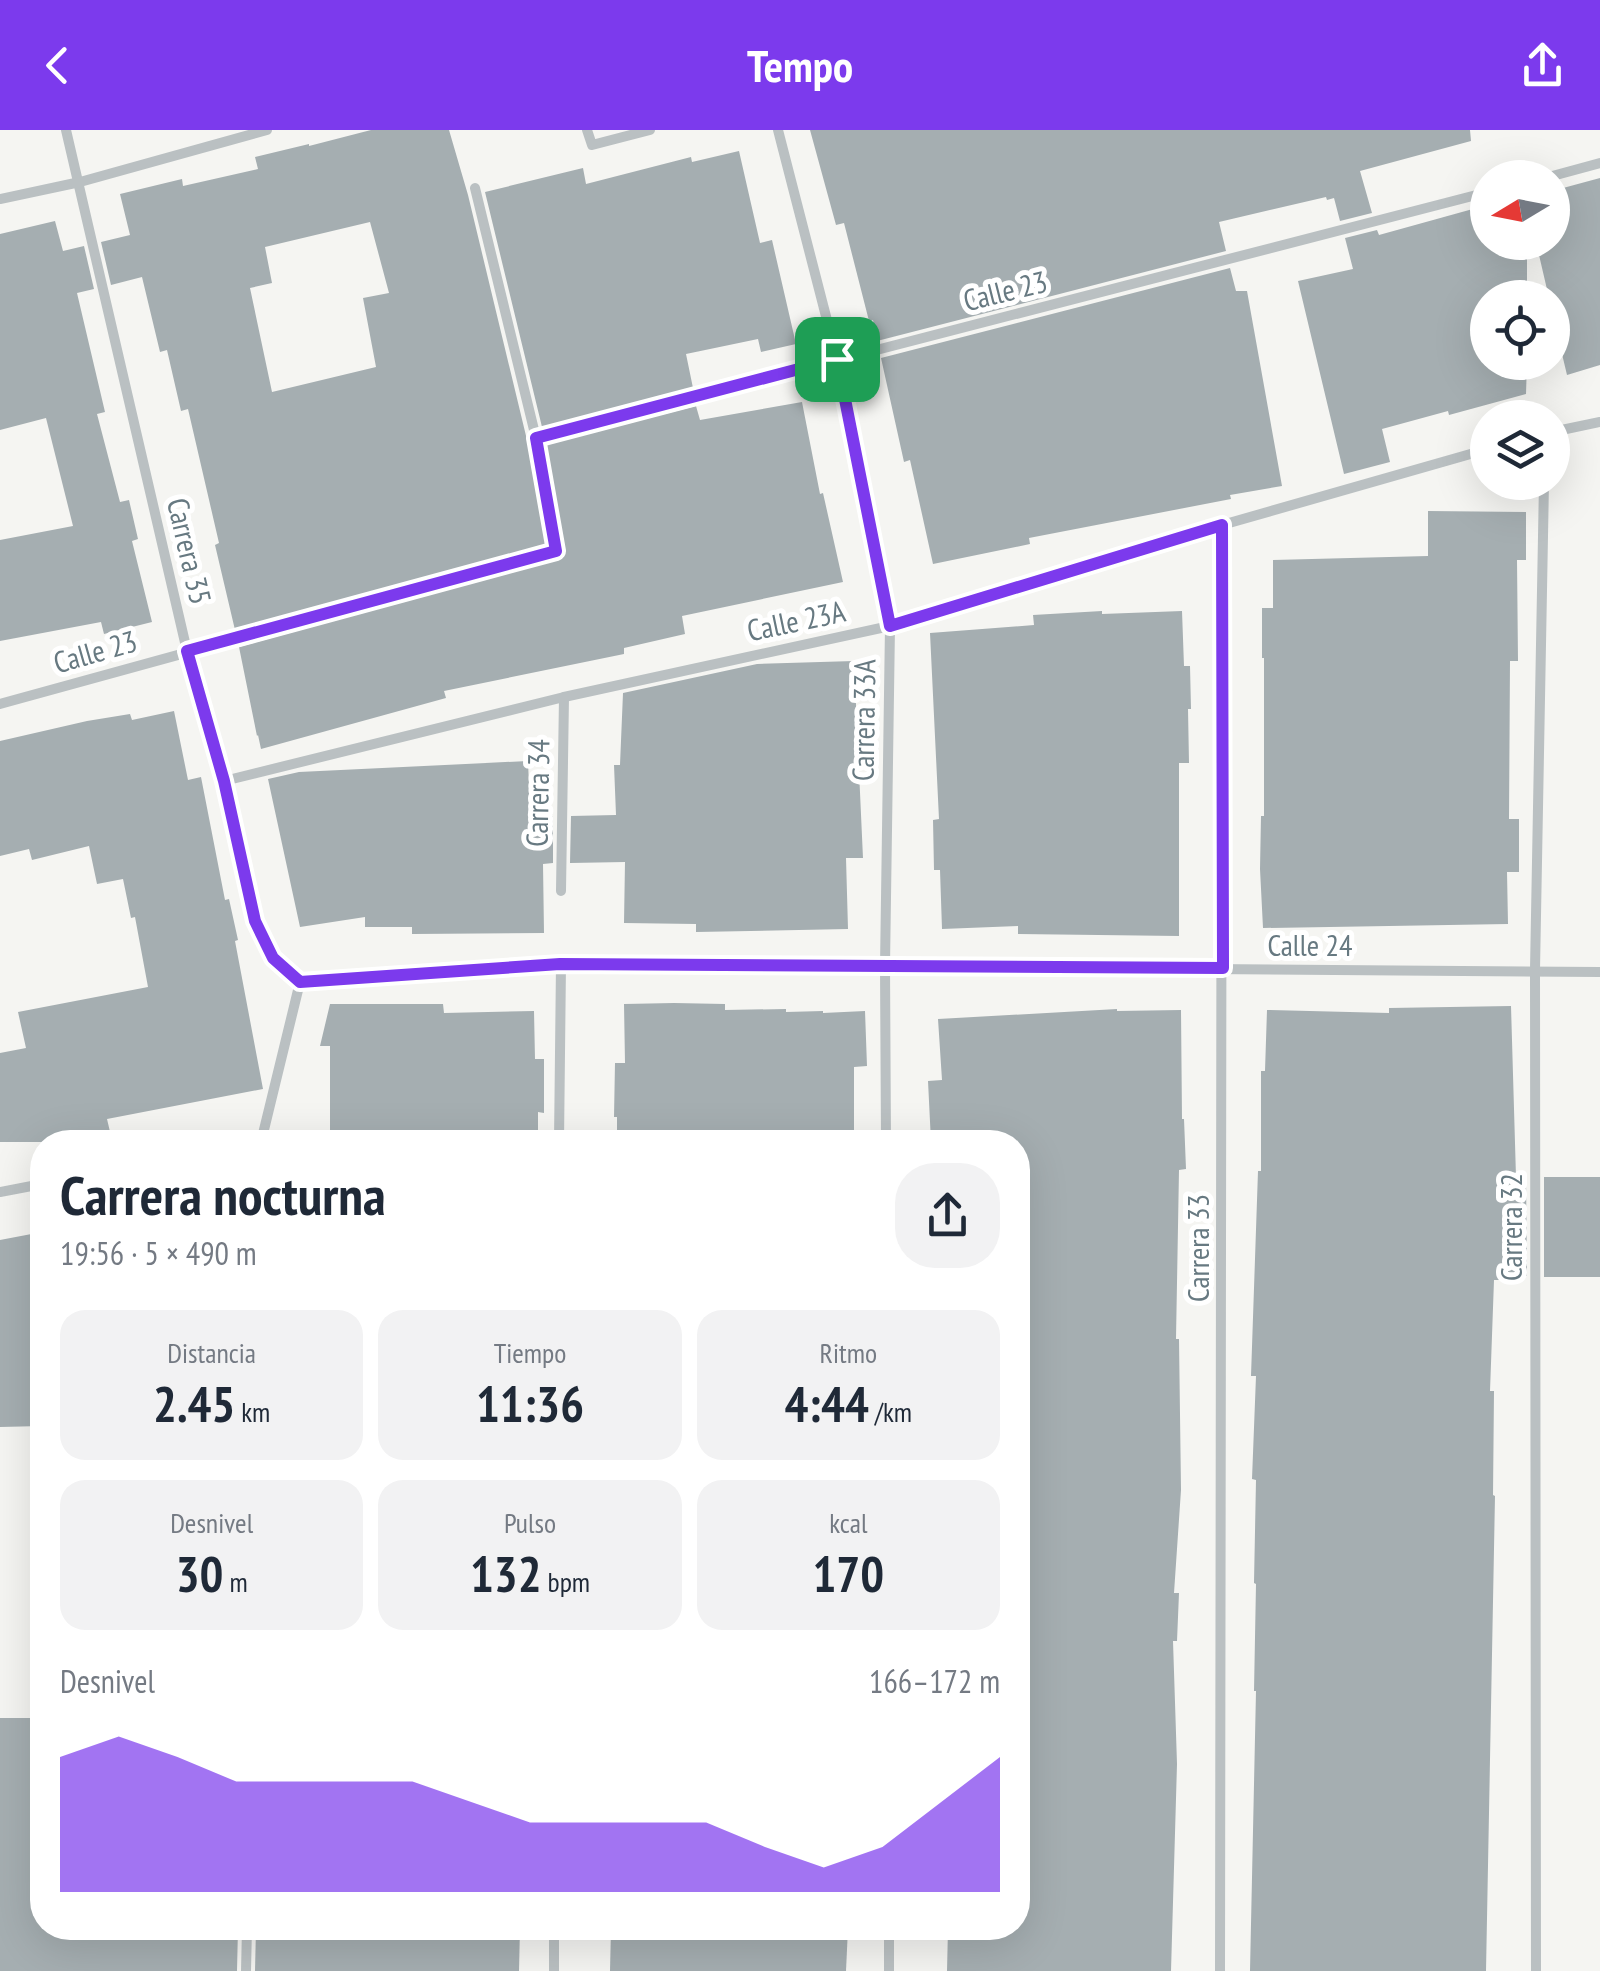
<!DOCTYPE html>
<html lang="es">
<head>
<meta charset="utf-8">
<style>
  :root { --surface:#fff; --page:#f2f2f3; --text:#1f2937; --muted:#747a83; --accent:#7c3aed }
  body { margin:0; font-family:"PT Sans Narrow",sans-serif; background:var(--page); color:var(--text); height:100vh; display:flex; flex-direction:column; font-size:38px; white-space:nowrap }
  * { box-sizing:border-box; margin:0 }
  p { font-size:32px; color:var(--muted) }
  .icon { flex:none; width:55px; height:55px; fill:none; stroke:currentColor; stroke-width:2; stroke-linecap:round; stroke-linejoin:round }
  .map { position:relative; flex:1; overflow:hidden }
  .panel { position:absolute; left:30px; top:1000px; width:1000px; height:810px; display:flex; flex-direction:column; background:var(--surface); border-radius:40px; box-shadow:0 10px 40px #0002 }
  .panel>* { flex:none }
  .needle { width:65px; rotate:260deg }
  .tools { position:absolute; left:1470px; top:30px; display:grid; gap:20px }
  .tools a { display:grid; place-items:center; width:100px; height:100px; border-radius:50%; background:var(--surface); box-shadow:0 10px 40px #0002; font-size:50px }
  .pin { position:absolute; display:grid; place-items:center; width:85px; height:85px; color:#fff; margin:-42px; border-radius:20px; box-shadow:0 5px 15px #0006 }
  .round { display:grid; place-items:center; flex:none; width:105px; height:105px; border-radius:40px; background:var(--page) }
  .headline { display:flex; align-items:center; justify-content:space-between; height:170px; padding:0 30px }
  h1 { font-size:55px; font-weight:700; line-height:75px }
  .stats { display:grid; grid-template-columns:repeat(3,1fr); gap:15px; height:170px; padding:10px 30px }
  .stats div { display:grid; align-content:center; border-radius:25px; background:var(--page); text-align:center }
  .stats b { font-size:50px; font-weight:700 }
  .stats small { font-size:28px; font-weight:400 }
  .stats p { font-size:28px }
  .chart { height:280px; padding:20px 30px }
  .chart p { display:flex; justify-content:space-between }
  .chart svg { width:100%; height:180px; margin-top:10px; fill:var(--accent); opacity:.7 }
  header { display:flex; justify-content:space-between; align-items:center; height:130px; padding:0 30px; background:var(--accent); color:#fff; font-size:45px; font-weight:700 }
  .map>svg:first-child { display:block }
  .building { fill:#a5aeb1; fill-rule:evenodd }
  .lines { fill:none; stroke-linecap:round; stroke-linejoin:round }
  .street { stroke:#bac0c2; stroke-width:10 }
  .route-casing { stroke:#fff; stroke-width:20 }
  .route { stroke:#7c3aed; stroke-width:12 }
  .labels { text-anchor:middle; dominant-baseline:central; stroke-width:10; stroke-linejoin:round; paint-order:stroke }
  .street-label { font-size:30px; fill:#677981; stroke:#fff }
</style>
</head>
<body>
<header><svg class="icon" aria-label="back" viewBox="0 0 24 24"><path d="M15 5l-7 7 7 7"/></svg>Tempo<svg class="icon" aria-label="share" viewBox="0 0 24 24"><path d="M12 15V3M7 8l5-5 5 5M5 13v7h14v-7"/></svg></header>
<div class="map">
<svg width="1600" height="1841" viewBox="0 0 1600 1841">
  <rect width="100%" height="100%" fill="#f5f5f2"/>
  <g class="building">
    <path d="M371,0H449L468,65L527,310L546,415L235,500L215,415L219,413L188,279L181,281L167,220L160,222L142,147L111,155L101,112L130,105L120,64L182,49L183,56L258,39L255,27L309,14V16ZM370,92L389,163L363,168L376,237L272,262L250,158L272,153L265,117Z"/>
    <polygon points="810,0 1470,0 1471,11 1360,41 1372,83 1340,91 1334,68 1327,70 1326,67 1219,92 1226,121 877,211 873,190 869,191 844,93 836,95"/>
    <polygon points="739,21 760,113 772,110 796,214 761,222 758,209 686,224 693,258 542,297 485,62 583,38 586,54 691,27 692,32"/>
    <polygon points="1600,48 1600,235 1567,245 1552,182 1552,168 1549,168 1536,112 1552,112 1552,61"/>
    <polygon points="1480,77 1488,112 1527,112 1527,168 1488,168 1488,232 1527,232 1526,264 1449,285 1448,281 1382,299 1390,332 1344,344 1298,151 1353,139 1345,108 1377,100 1379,105"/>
    <polygon points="55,91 63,121 84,116 94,159 77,163 105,282 97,284 120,372 129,370 138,409 132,411 152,492 104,504 101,492 0,511 0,410 73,396 46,288 0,300 0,104"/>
    <polygon points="1230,138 1236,161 1247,161 1282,356 1230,365 1231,369 1029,408 1030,414 933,434 910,330 904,332 881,228"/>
    <polygon points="802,272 820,364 823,363 843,452 682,486 685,504 624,518 624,524 444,561 446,568 261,619 258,605 257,606 239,517 563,427 565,419 546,314 696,276 700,290"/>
    <polygon points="1428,381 1526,382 1526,430 1517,430 1518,531 1510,531 1509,689 1519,689 1519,742 1507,742 1508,794 1263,798 1260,739 1261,686 1264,686 1264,528 1262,528 1262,478 1273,478 1273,430 1428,426"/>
    <polygon points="1102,481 1102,484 1182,481 1184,536 1190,536 1191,579 1188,579 1189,633 1179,633 1179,806 1018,804 1018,796 942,799 940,740 934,740 933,690 939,689 930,503 1034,495 1033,485"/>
    <polygon points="854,531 863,728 846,728 848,799 696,802 696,794 624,793 625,732 570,733 571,686 616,685 614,635 620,635 623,563 757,534"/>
    <polygon points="174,581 188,650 201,647 225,770 229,769 238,810 235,811 263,959 107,989 111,1006 81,1012 0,1012 0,923 26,918 18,882 148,857 135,787 131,788 123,749 97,754 89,716 32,730 29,719 0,726 0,611 87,591 130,584 132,590"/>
    <polygon points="528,631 530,680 542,680 542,687 553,686 553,733 543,734 544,803 412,804 412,797 365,797 365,787 300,797 268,649 299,642"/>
    <polygon points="674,873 725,874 725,880 786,879 786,882 823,881 823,883 865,881 867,936 854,937 854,1012 617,1012 617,987 614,987 615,933 625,933 624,874"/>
    <polygon points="330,874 443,874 444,883 534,881 535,929 544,929 544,983 538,982 538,1012 330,1012 330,916 320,916"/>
    <polygon points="1511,876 1516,1047 1526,1047 1527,1146 1516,1146 1516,1150 1494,1150 1490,1261 1494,1261 1493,1365 1495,1366 1486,1841 1250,1841 1256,1561 1254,1561 1256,1454 1254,1453 1256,1350 1252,1349 1256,1246 1251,1246 1258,1041 1261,1041 1261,941 1265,941 1267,880 1389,883 1389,878"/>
    <polygon points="1117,879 1117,881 1181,880 1182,989 1184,989 1186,1039 1179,1040 1176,1209 1179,1209 1181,1360 1174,1463 1179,1463 1177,1511 1173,1511 1177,1634 1171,1841 947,1841 948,1798 1018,1798 1018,1012 931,1012 928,951 942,950 938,889"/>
    <rect x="1544" y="1047" width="56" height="100"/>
    <polygon points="42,1102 42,1296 0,1297 0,1110"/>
    <polygon points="0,1588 41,1588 42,1798 238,1798 237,1841 0,1841"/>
    <polygon points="256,1798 520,1798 519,1841 255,1841"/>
    <polygon points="611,1798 848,1798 846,1841 610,1841"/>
  </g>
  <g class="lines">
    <g class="street">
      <polyline points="66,0 187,521 224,651 255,791 273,827 300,852"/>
      <polyline points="587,0 592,15 650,0"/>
      <polyline points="778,0 837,229 890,496 885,836 886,1012"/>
      <polyline points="1545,48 1600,33"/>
      <polyline points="0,69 80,52 267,0"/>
      <polyline points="1552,302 1600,292"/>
      <polyline points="536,308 1488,62"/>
      <polyline points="0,574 556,421 536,308 475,58"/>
      <polyline points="224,651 564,567 890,496 1222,395 1488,319"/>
      <polyline points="561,761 564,567"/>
      <polyline points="300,852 561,834 1600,842"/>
      <polyline points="243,1012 261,1009"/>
      <polyline points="261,1012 300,852"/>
      <polyline points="559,1012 561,834"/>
      <polyline points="0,1062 42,1054"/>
      <polyline points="889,1798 889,1841"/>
      <polyline points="246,1841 247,1798"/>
      <polyline points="554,1841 554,1798"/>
      <polyline points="1220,1841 1222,395"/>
      <polyline points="1536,1841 1535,840 1544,352"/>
    </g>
  </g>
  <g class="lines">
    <g class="route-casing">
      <polygon id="route" points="837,229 890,496 1222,395 1223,838 560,834 300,852 273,828 255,791 224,651 187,521 556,421 536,308"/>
    </g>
    <use href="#route" class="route"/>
  </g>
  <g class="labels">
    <g class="street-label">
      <text transform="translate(1005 160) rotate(-14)">Calle 23</text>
      <text transform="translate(190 421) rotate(77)">Carrera 35</text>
      <text transform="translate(796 490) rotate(-12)">Calle 23A</text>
      <text transform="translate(95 521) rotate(-16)">Calle 23</text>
      <text transform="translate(863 590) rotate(-89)">Carrera 33A</text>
      <text transform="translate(537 663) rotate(-89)">Carrera 34</text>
      <text x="1310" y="814">Calle 24</text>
      <text transform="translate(1510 1097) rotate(-90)">Carrera 32</text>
      <text transform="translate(1197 1118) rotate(-90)">Carrera 33</text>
    </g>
  </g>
</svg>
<div class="tools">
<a><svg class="needle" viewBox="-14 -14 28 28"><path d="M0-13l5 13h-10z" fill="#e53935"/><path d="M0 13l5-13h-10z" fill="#747a83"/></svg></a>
<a><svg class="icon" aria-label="locate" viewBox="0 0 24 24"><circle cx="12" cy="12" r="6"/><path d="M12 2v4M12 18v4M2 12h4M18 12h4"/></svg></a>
<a><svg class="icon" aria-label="layers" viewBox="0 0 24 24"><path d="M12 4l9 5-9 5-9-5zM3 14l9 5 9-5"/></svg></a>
</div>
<div class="pin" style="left:837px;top:229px;background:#1e9e55"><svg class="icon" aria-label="arrive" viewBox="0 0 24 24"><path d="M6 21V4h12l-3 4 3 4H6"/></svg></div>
<section class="panel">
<div class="headline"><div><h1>Carrera nocturna</h1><p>19:56 · 5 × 490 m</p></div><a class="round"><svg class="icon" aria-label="share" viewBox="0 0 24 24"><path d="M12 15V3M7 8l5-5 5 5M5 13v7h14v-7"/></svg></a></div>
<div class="stats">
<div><p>Distancia</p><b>2.45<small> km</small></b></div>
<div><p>Tiempo</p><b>11:36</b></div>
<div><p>Ritmo</p><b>4:44<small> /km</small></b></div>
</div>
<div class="stats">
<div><p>Desnivel</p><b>30<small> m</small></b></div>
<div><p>Pulso</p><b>132<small> bpm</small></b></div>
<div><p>kcal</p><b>170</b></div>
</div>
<div class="chart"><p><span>Desnivel</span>166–172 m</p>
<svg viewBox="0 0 160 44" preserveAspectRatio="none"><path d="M0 44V11L10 6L20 11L30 17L40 17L50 17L60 17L70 22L80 27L90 27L100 27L110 27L120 33L130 38L140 33L150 22L160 11V44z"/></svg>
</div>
</section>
</div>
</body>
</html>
